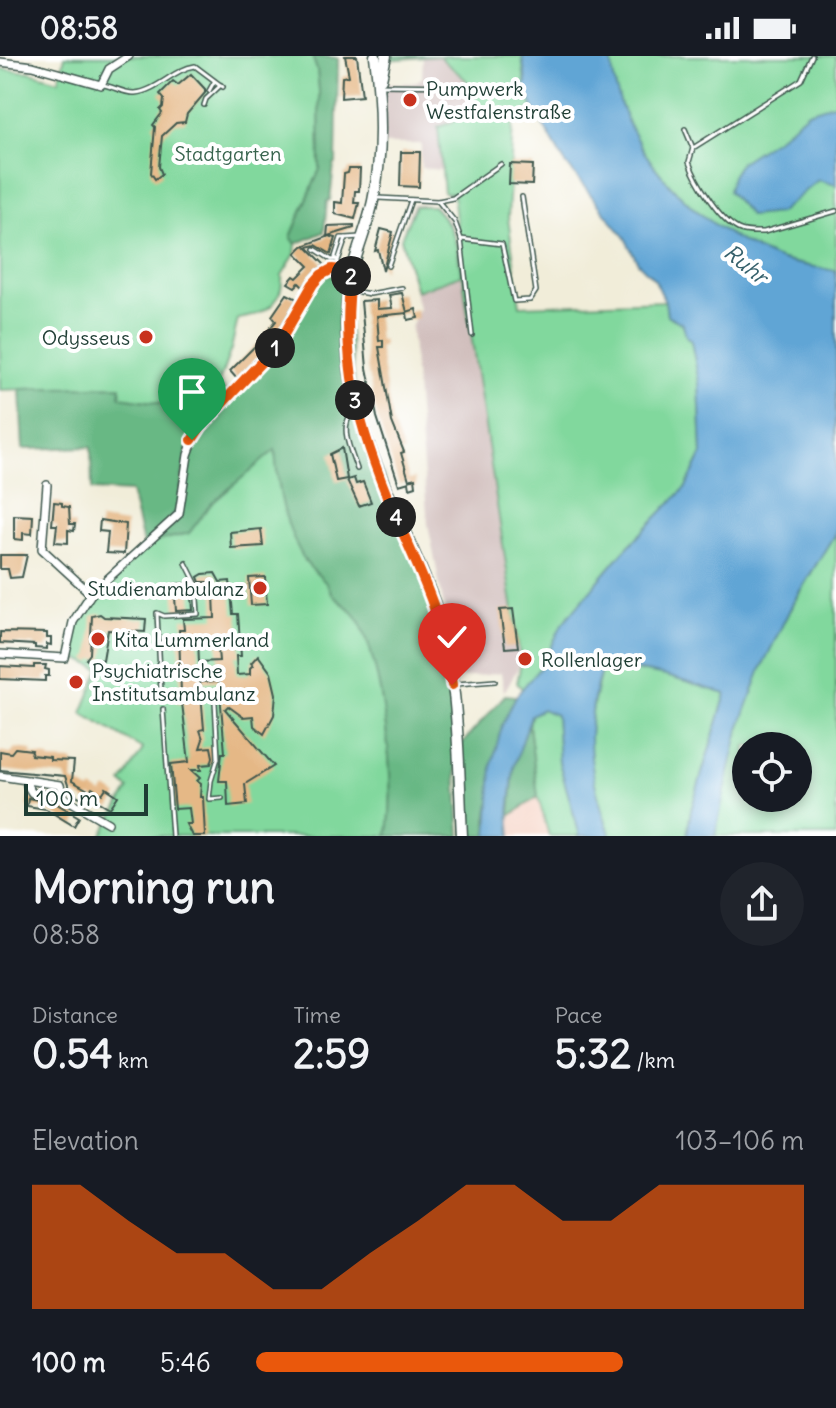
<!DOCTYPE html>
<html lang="en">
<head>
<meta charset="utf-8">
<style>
  :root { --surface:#171b24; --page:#20242c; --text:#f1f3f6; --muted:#9ea1a6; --accent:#ea580c }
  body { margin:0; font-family:Delius,sans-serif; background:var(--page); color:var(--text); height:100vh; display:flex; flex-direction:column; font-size:30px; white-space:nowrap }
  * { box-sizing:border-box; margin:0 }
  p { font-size:26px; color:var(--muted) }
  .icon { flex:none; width:44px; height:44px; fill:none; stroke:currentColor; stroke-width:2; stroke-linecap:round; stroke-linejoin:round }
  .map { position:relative; height:780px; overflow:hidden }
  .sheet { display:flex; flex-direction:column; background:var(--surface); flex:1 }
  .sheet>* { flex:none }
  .fabs { position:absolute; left:732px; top:676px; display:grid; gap:16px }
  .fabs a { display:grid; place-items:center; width:80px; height:80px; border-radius:50%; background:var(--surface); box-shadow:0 4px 12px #0003; font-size:40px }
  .scale { position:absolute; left:24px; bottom:20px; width:124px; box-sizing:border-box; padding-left:8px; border:4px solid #1f3d34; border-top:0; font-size:22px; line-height:28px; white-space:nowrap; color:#1f3d34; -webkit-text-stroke:6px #fff; paint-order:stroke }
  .pin { position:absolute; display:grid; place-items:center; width:68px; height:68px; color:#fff; margin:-82px -34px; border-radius:50% 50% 50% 0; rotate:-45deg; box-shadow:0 0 8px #0007 }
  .pin .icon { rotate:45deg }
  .km { position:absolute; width:40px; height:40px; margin:-20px; border-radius:50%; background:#222; color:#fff; font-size:22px; line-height:40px; text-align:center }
  .round { display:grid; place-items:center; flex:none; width:84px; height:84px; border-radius:42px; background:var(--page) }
  .overview { display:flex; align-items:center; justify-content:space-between; height:136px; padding:0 32px }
  h1 { font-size:44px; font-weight:700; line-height:60px }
  .stats { display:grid; grid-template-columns:repeat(3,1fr); gap:12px; height:136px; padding:8px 32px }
  .stats div { display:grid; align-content:center }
  .stats b { font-size:40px; font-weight:700 }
  .stats small { font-size:22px; font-weight:400 }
  .stats p { font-size:22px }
  .chart { height:224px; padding:16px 32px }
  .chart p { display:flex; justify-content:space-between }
  .chart svg { width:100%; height:144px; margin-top:8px; fill:var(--accent); opacity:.7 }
  ul { padding:0 32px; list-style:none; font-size:26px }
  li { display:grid; grid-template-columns:128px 96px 1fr; align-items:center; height:60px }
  li i { height:20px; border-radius:10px; background:var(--accent) }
  .status { display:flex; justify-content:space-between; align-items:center; height:56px; padding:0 40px; background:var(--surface); direction:ltr }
  .status svg { height:22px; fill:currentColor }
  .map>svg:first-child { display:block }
  .built { fill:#f6d2c3 }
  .industrial { fill:#d1bfbd }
  .green { fill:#81d89d; stroke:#508a68; stroke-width:2; fill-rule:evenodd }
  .forest { fill:#68b884; stroke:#447a5c; stroke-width:2 }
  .water { fill:#60a5d5; stroke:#407184; stroke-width:2 }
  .building { fill:#e5b886; fill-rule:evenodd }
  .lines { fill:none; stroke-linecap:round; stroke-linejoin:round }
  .service-casing { stroke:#3e574d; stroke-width:6 }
  .minor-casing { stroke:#3e574d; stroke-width:10 }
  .secondary-casing { stroke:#3e574d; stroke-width:13 }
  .service { stroke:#fff; stroke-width:3 }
  .minor { stroke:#fff; stroke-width:7 }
  .secondary { stroke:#fff; stroke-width:10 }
  .route-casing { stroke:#fff; stroke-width:16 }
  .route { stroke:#ea580c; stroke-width:10 }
  .poi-dot { fill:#c8321e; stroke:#fff; stroke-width:3 }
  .labels { text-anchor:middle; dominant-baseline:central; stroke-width:8; stroke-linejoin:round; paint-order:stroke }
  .poi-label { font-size:20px; fill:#1f3d34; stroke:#fff; text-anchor:start }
  .park-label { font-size:20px; fill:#38644e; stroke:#fff }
  .water-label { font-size:22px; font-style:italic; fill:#36616c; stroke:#fff }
</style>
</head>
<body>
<div class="status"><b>08:58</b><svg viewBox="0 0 49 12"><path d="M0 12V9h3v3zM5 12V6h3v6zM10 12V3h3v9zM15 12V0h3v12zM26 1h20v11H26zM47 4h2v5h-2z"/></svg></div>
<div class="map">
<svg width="836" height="780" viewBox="0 0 836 780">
  <rect width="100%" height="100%" fill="#fff"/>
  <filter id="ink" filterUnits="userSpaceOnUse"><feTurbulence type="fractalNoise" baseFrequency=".0125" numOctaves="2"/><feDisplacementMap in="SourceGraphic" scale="16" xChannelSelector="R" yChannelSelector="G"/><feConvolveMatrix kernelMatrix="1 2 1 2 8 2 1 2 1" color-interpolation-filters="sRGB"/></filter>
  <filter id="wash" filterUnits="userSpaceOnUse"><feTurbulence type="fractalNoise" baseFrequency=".006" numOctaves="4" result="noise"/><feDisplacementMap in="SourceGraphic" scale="32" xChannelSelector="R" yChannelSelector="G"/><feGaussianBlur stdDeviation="1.8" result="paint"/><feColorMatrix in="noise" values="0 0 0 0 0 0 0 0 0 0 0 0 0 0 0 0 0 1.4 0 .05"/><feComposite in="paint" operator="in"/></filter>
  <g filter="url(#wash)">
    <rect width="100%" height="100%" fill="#f1edd9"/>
    <polygon class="built" points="538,741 549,780 511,780 510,760"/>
    <g class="industrial">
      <polygon points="440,0 452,14 467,24 473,48 469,57 462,62 438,71 442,114 421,112 421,88 381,88 383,27 413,27 422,22 423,2"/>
      <polygon points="413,148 435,149 451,168 455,177 521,607 504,636 501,617 461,622 456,587 443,546 428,468 411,272 419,252 400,182"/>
    </g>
    <g class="green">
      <path d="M65,0H312L317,14L319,34L320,113L291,181L296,188L295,198L282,219C284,247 264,259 238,263L231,293L219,326L228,340L219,350L206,353L120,341L121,330L0,334V13L30,16L59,24Z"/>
      <path d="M386,0H522L526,38L533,51L513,65L508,162L520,250L665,245L667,259L683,268L686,280L691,285L699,326L702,398L686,431L623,496L562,568L544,607L522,633L517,627L521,607L466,245L453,138L444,137L438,71C455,65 474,62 472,39C471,32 470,27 464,22C456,14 447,10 440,0L385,4Z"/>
      <path d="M611,0H836V215C817,211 795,209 776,202C695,171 616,91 611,0Z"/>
      <path d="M415,150H433C457,176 456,185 461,219L416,235L401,182Z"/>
      <path d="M275,393C278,433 284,469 305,504C310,513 320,519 326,527C333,537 325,528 332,538C338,547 351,550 358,562C382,604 398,734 387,780H101L129,733L122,727L143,693L82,657L100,613L72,600C59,567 116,518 138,499C144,494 151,486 158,483C167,479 179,479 189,477L211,448Z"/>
      <path d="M836,476V780H715C725,723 738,666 761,612C782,565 809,520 836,476ZM746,690H798V742H746Z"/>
      <path d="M603,608L666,620L726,638L691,754L687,780H611C586,709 583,681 603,608Z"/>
      <polygon points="542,653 556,659 559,706 580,780 549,780 538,741 529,670 531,659"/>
    </g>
    <g class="forest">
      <polygon points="312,0 338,2 336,108 334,109 330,144 327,145 324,176 296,188 291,181 320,113 319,34 317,14"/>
      <path d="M330,218L350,225L347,251L357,353L433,546L450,616L460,780H387C398,733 382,605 358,563C351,550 339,547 332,538C329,535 329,531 326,527C320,519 311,514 305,505C284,470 278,434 275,394L211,448L189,477L159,485L156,483L174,466L194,390L202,375L284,286L299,263L317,224Z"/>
      <polygon points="121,330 120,341 209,355 196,371 188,387 178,449 173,459 144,491 131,436 92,434 91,391 23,393 20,333"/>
      <polygon points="505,639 516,640 502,669 487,764 488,780 465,780 458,692"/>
      <polygon points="531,659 529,670 538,741 510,760 514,711"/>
    </g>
    <g class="water">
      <path d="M522,0H611C616,91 695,171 776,202C795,209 817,211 836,215V476L795,543L761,613L739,673L715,780H687L691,754L726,638L666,620L603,608C582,670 588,720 611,780H580L559,706L556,659L542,653L531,659L514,711L509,755L511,780H488L492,708L502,669L516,640L544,607L562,568L623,496L686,431L702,398L699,326L691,285L686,280L683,268L667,259L665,245L655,224L638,207L625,182L564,105L533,51L524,30L526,26Z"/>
      <polygon points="836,47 836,129 818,124 779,157 750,160 728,135 732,120 741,106 779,81 808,56"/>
    </g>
    <g id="blocks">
      <g class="building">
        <polygon points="345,0 357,0 362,40 341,42 342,21 349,20"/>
        <polygon points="191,18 205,33 205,37 187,58 185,66 176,67 162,80 159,111 162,118 155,123 151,117 155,71 153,69 162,57 160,54 163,51 164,43 160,38 173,25 178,29"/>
        <polygon points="401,96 420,96 419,131 400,130"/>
        <polygon points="510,108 533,109 532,129 509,128"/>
        <polygon points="349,113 360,113 359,135 355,135 354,147 359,147 355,163 335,158 335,146 342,147 344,118 348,117"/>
        <polygon points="354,169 354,172 328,180 336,182 331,198 316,189 307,191 325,209 316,215 303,231 299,227 295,231 288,227 294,220 297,222 309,210 296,197 303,190 327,181 328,170"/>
        <polygon points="381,173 393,176 383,215 378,194 375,195"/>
        <polygon points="402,237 407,256 416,253 418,262 408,264 407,257 377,260 379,285 383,284 383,291 379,291 392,366 404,396 401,397 409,424 415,422 416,430 410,432 409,426 399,429 377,361 367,312 361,245 377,244 377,253 392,252 389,239"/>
        <polygon points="287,238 297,243 274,283 237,323 230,315 259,286 276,265 272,260"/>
        <polygon points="342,392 347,423 336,425 330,398"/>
        <polygon points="354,422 356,428 363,426 371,446 359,450 347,424"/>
        <polygon points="54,446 62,447 62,450 69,451 70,468 75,468 74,475 68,474 68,487 55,486 57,469 52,469"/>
        <polygon points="14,459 33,460 32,478 23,477 23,484 14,483"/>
        <polygon points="100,464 126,468 124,498 106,497 108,476 99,475"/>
        <polygon points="261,473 263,490 231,492 230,476"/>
        <polygon points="0,499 27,499 22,521 10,522 8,513 0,513"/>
        <path d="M215,517L220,526L230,525L233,558H238L241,600H236L237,619L250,618V612L253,609L251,607L258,599L271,617L276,638L274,659L264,678L254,670L253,660L243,661L228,650L225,653L274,710L245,728L247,748L228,750L227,725H219L222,697H225L219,625L200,626L204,673L200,674L203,683L200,692L211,691L213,701L211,708L200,709L201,714H191L200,722L197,725L201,728L200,741H203L205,780H192L186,768H191L189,752L175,753L171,708L189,706L182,647L176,646V639L181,638L179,574H184L183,563L215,562L214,538H211L210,526H200L198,521L203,518ZM198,583H217L219,605L199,606Z"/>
        <polygon points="265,521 267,548 251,549 249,522"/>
        <polygon points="191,527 193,554 176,555 174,528"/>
        <polygon points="513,553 518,591 505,592 500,554"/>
        <polygon points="100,558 104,561 146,563 145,576 108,574 103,604 94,603 90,606 86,603 90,598 92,560"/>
        <polygon points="0,576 47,577 47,582 51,582 51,589 47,588 47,593 35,592 35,589 0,587"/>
        <polygon points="34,609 46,609 45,613 49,614 49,620 45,620 45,625 0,623 0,610 34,612"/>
        <polygon points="15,692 32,694 31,699 50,701 50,704 74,705 72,725 90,735 92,732 102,738 106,732 118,740 110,752 91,741 88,746 70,735 65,720 0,714 0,695 11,697"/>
        <polygon points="28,742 57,748 79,761 74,770 46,753 27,750"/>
      </g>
    </g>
  </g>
  <g filter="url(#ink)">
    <use href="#blocks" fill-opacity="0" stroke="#3e574d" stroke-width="2"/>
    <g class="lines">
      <g class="service-casing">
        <g id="service">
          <path d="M812,0L801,24L693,92L689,106C696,126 719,163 738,173C746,177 755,176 764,176L836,155"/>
          <path d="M103,29C112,30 125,38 135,37C157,35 174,13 195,10L223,31"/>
          <polyline points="380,29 459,30"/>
          <polyline points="209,35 214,26"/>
          <polyline points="204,49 206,43 221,29"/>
          <polyline points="685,73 693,92"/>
          <polyline points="378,142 438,145 453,142 501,108"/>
          <polyline points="438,145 455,166 461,183 502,188 514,245 530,244 536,235 522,141"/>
          <polyline points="461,183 472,279"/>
          <polyline points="315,193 332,204 337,203"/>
          <polyline points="338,205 346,182 360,181"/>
          <polyline points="388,210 411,144"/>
          <polyline points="340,211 335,201 341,182 346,182"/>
          <polyline points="353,235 370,238 402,232"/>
          <path d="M355,355C337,368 351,395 357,413"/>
          <polyline points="456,628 495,625"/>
          <polyline points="161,636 157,557 164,560 198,558 196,527 186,507"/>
          <polyline points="215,646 218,702 211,725 209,743 222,742"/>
          <polyline points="163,653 172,780"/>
        </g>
      </g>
      <g class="minor-casing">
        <g id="minor">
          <polyline points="0,6 33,10 101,29 109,13 129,0"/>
          <polyline points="47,429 42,493 91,538"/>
          <polyline points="0,598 65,602 73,566 91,538 179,458 188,399 196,377 279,287 313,228 321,219 332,213 352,215"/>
          <polyline points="0,720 60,729 63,741 108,767"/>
          <polyline points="29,724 27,729 32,737 63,741"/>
        </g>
      </g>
      <g class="secondary-casing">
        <g id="secondary">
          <path d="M375,0C381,47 383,99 373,145C368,169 358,191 352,215C344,248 345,284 350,318C363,399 406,469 434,546C460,619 458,703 462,780"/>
          <polyline points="381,23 386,0"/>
        </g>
      </g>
      <use href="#service" class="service"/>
      <use href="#minor" class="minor"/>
      <use href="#secondary" class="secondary"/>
    </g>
  </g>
  <g class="lines" filter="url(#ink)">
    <g class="route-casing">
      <path id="route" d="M192,384L201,370L279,287L313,228L321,219L332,213L352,215C339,305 359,374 394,457C419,513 446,567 452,629"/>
    </g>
    <use href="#route" class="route"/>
  </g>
  <g class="poi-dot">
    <circle cx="410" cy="44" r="8"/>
    <circle cx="146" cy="281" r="8"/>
    <circle cx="260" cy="532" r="8"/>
    <circle cx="98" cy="583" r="8"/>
    <circle cx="525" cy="603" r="8"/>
    <circle cx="76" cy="626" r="8"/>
  </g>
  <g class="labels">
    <g class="poi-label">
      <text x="426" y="32">Pumpwerk<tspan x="426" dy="23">Westfalenstraße</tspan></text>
      <text x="130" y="281" text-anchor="end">Odysseus</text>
      <text x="244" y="532" text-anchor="end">Studienambulanz</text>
      <text x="114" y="583">Kita Lummerland</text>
      <text x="541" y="603">Rollenlager</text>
      <text x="92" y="614">Psychiatrische<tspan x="92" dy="23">Institutsambulanz</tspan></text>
    </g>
    <g class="park-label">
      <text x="228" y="97">Stadtgarten</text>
    </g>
    <g class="water-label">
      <text transform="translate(746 208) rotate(39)">Ruhr</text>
    </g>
  </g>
</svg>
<div class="fabs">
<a><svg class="icon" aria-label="locate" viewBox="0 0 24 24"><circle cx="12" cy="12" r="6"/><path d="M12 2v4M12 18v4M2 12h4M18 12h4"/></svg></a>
</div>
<div class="scale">100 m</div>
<div class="pin" style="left:192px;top:384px;background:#1e9e55"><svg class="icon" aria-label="arrive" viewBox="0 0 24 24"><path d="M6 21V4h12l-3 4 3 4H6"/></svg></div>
<div class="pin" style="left:452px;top:629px;background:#d93025"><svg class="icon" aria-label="check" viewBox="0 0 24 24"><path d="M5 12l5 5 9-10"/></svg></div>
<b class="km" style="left:275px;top:292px">1</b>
<b class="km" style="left:351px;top:220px">2</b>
<b class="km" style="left:355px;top:344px">3</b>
<b class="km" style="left:396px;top:461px">4</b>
</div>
<section class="sheet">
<div class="overview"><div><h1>Morning run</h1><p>08:58</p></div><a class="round"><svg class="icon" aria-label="share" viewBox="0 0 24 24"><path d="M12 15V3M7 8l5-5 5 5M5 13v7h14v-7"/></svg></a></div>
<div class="stats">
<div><p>Distance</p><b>0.54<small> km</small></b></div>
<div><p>Time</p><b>2:59</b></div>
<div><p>Pace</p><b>5:32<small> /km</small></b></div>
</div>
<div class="chart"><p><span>Elevation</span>103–106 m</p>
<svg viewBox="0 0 160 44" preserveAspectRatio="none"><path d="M0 44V6L10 6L20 17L30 27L40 27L50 38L60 38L70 27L80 17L90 6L100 6L110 17L120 17L130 6L140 6L150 6L160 6V44z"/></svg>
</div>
<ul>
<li><b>100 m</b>5:46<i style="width:67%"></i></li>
</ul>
</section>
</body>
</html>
